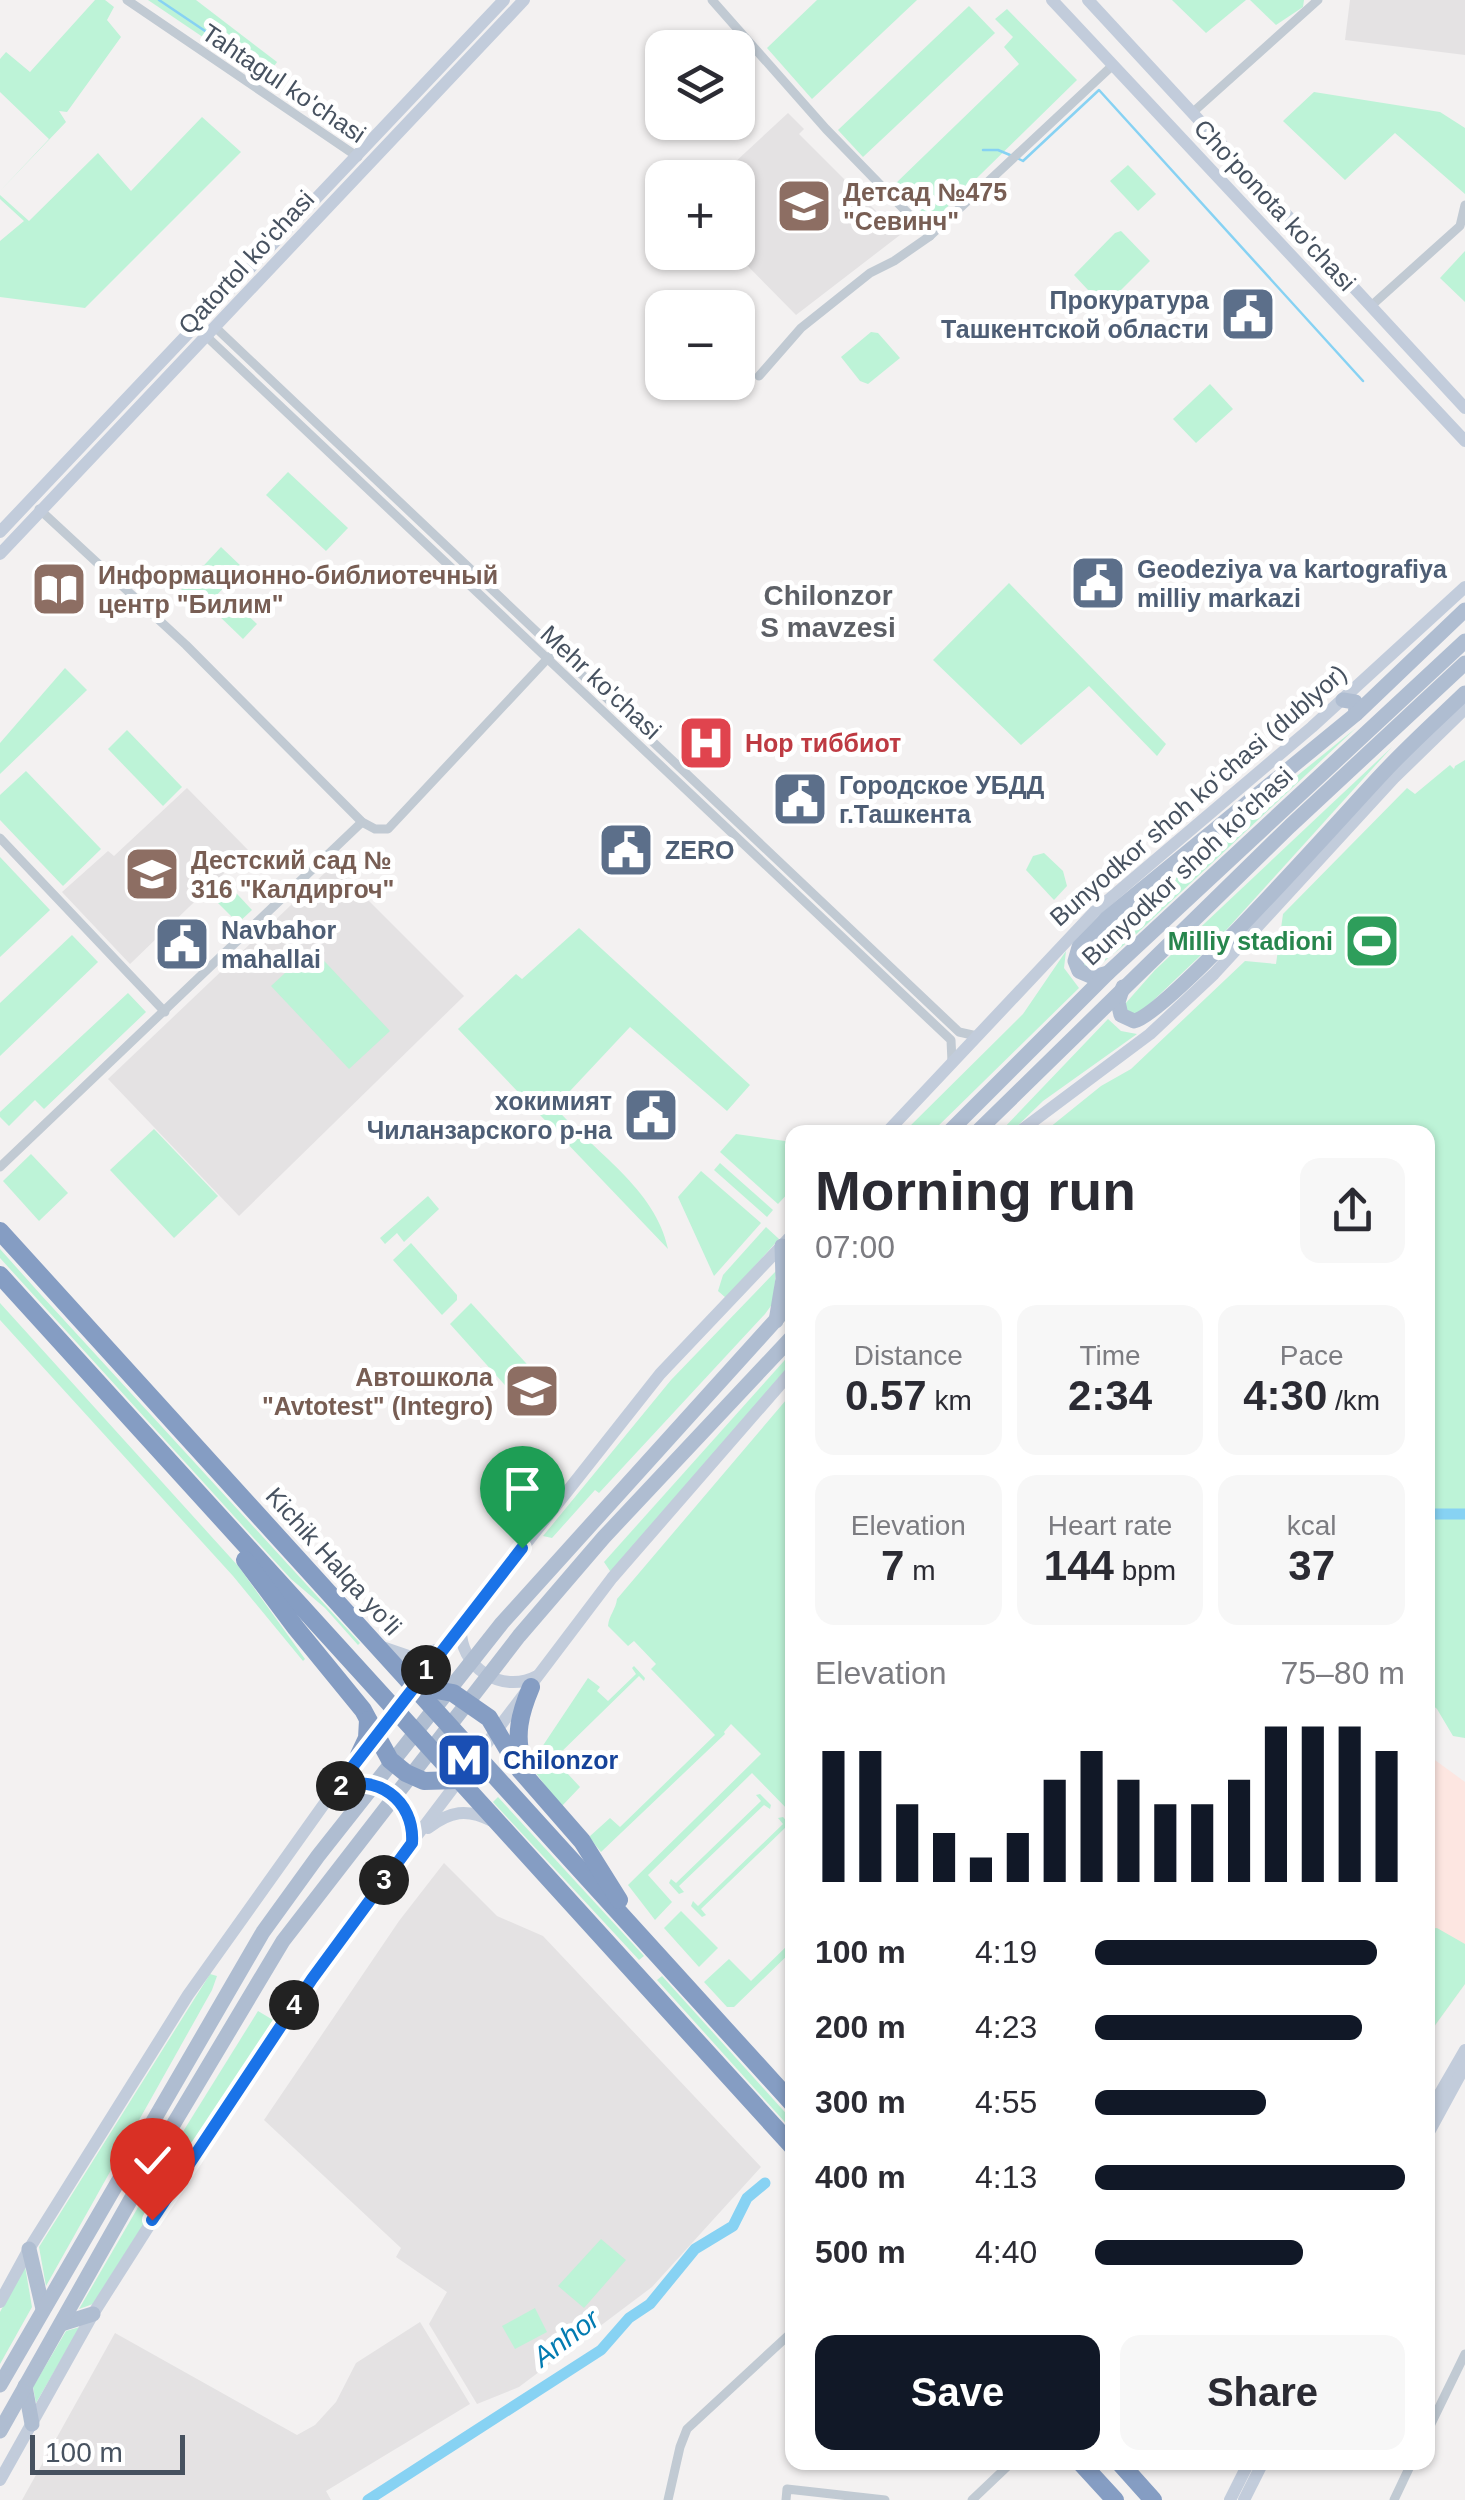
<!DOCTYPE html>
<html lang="en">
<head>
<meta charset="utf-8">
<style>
  :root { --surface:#fff; --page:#f7f7f7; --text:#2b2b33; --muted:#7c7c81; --accent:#111827 }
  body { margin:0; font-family:Helvetica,sans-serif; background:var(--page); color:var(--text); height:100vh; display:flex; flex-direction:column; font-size:38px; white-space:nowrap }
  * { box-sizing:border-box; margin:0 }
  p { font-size:32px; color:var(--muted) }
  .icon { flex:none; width:55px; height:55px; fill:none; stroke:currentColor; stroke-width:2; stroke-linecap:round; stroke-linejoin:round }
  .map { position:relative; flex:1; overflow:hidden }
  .sheet { position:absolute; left:785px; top:1125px; width:650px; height:1345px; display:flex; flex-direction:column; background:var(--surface); border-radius:20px; box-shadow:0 2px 8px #0004 }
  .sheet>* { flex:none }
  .controls { position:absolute; left:645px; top:30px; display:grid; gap:20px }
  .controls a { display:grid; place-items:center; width:110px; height:110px; border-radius:20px; background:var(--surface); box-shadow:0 2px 8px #0004; font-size:50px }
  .scale { position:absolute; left:30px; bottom:25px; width:155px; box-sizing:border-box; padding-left:10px; border:5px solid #475260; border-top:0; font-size:28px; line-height:35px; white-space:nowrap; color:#475260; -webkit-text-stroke:8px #fff; paint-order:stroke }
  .pin { position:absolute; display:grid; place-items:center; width:85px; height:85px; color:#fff; margin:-102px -42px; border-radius:50% 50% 50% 0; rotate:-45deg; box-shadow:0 0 10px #0007 }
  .pin .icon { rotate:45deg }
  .km { position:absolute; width:50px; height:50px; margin:-25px; border-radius:50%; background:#222; color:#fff; font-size:28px; line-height:50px; text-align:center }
  .round { display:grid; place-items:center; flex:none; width:105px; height:105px; border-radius:20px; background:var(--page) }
  .headline { display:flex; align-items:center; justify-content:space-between; height:170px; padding:0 30px }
  h1 { font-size:55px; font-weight:700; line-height:75px }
  .figures { display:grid; grid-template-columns:repeat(3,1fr); gap:15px; height:170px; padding:10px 30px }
  .figures div { display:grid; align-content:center; border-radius:20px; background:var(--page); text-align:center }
  .figures b { font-size:42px; font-weight:700 }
  .figures small { font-size:28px; font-weight:400 }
  .figures p { font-size:28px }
  .chart { height:280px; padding:20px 30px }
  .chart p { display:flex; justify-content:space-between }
  .chart svg { width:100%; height:180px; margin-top:10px; stroke:var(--accent); stroke-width:6 }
  .primary-button { display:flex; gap:20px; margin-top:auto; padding:20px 30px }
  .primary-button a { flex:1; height:115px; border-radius:20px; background:var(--accent); color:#fff; font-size:40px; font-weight:700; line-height:115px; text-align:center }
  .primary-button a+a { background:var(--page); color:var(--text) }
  ul { padding:0 30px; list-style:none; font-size:32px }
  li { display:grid; grid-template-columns:160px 120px 1fr; align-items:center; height:75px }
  li i { height:25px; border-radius:12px; background:var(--accent) }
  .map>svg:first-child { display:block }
  .education { fill:#e4e2e3 }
  .medical { fill:#fde6e1 }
  .green { fill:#bdf3d7 }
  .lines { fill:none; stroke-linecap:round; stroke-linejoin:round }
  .stream { stroke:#87d2f3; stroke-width:2.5 }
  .canal { stroke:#87d2f3; stroke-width:11 }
  .street { stroke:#c1cad3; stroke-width:9 }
  .secondary { stroke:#c2ccdb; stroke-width:12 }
  .primary { stroke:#afbdd1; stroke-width:15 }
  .highway { stroke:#859dc3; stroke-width:18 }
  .route-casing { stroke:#fff; stroke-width:20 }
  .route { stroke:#1a73e8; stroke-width:12 }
  .labels { text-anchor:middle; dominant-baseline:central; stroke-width:10; stroke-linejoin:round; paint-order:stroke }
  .street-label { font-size:25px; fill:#475260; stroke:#fff }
  .education-label { font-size:25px; font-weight:bold; fill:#785e54; stroke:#fff; text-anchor:start }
  .service-label { font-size:25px; font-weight:bold; fill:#4e5e75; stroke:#fff; text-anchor:start }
  .health-label { font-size:25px; font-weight:bold; fill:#be3a42; stroke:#fff; text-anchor:start }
  .leisure-label { font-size:25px; font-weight:bold; fill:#27864d; stroke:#fff; text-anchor:end }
  .transit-label { font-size:25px; font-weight:bold; fill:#164399; stroke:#fff; text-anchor:start }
  .neighbourhood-label { font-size:28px; font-weight:bold; fill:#5d6066; stroke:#fff }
  .water-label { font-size:28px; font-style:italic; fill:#027bb1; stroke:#fff }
</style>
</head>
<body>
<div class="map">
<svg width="1465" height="2500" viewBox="0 0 1465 2500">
  <rect width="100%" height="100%" fill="#f3f1f1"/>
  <g class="education">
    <polygon points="1350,0 1465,0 1465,55 1345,40"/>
    <polygon points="788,113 804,129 799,134 900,235 796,315 735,253 738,252 738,178 719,177"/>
    <polygon points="187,788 248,850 130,964 62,892 108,851 114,856"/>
    <polygon points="333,865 464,996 239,1216 108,1079"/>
    <polygon points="444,1863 497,1916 543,1936 761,2167 652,2287 519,2387 477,2404 429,2324 447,2292 396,2257 401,2248 264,2120 399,1921"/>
    <polygon points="420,2322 470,2404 326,2491 331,2500 22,2500 115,2333 297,2435 315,2425 336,2402 356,2363"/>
  </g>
  <polygon class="medical" points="1428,1755 1465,1782 1465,1984 1428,2035"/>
  <g class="green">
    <polygon points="95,0 105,0 114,7 107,20 121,37 67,112 59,111 66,122 0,191 49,139 0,92 0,59 6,52 30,72"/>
    <polygon points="148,0 196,0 277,62 265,79"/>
    <polygon points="817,0 917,0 812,99 767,48"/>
    <polygon points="1172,0 1246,0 1206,33"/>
    <polygon points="1250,0 1304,0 1303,7 1276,25"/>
    <polygon points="969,6 995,33 863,157 838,130"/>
    <polygon points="1007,9 1077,80 932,222 895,184 1019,64 1004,47 1013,37 995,19"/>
    <polygon points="1314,92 1440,112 1465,128 1465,194 1395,133 1345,180 1283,121"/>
    <polygon points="202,117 241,152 85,308 0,297 0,241 24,221 0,199 0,195 29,221 98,153 131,191"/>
    <polygon points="1128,165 1156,194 1138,211 1110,181"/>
    <polygon points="1121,231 1150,261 1104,307 1074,275 1115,233"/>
    <polygon points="1465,251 1465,302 1440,278"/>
    <polygon points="871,332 878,333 900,358 868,384 860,381 841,357"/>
    <polygon points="1210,384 1233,409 1196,443 1173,419"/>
    <polygon points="288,472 348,528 326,551 266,495"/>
    <polygon points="221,547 243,568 202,610 181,590"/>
    <polygon points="1009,583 1166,744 1157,756 1089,686 1021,745 933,660"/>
    <polygon points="230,599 257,624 243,639 216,613"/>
    <polygon points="65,668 87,690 0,774 0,743"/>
    <polygon points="1356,728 1130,940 1094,970 1085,969 1083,956 1113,925"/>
    <polygon points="127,730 182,787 163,806 108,749"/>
    <polygon points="1392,747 1219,938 1137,1016 1126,1014 1125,1004 1155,970"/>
    <polygon points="1465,760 1465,1738 1453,1736 1437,1709 1428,1701 1428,1132 1044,1132 1101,1086 1131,1069 1245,961 1276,964 1283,914 1407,788 1415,794 1450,765 1454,769 1455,766"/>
    <polygon points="26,771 101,849 63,886 0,820 0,795"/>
    <polygon points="1044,853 1063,871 1067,886 1054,900 1026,870 1033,856"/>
    <polygon points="0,857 50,910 0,957"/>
    <polygon points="224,880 252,910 238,923 209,894"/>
    <path d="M579,928L750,1085L727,1111L630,1027L555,1107C593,1151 656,1189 668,1249L458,1029L516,974L522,979Z"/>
    <polygon points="72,935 98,962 0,1056 0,1003"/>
    <polygon points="312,948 390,1031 349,1069 271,986"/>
    <polygon points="1066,951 1064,968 1079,988 932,1132 904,1132 1023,1014"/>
    <polygon points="128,993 146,1012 44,1109 35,1100 9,1126 0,1117 0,1112"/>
    <polygon points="1108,1019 1121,1031 1137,1034 1043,1101 1011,1132 1000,1132"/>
    <polygon points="154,1129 218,1196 174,1238 110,1170"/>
    <polygon points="736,1134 792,1142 792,1189 778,1204 720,1152"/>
    <polygon points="31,1154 68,1193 39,1221 3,1181"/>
    <polygon points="720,1163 773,1210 767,1217 714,1170"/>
    <polygon points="701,1171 761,1223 714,1276 678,1197"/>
    <polygon points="428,1196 439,1209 404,1242 397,1233 385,1244 380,1238"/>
    <polygon points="766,1227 779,1239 726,1298 718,1291 723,1275"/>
    <polygon points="411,1243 457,1295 457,1300 442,1315 393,1260"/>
    <polygon points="0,1249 42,1296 360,1643 358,1645 325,1608 291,1579 0,1258"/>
    <polygon points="776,1271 773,1303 765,1314 599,1493 595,1490 552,1538 543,1536 671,1380"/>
    <polygon points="0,1303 239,1567 305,1659 303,1661 233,1576 0,1320"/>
    <polygon points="471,1303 536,1374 513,1394 450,1324"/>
    <polygon points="792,1352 792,1365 612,1574 604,1562"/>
    <path d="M792,1393V1814L752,1773L648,1875L672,1902L655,1920L628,1885L761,1754L731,1724L724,1732L725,1734L601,1852L589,1837L610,1818L620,1827L715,1735L651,1669L656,1664L634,1641L628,1646L608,1626C609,1615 616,1609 617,1599Z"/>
    <polygon points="634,1666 645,1678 644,1681 639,1676 554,1759 580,1787 561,1807 530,1765 588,1678 600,1687 597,1691 608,1701 636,1674 632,1668"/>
    <polygon points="760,1794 771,1805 770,1809 764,1805 679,1886 684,1892 679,1894 669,1883 671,1879 676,1883 761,1801 756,1795"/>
    <polygon points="498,1797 644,1956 639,1960 493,1802"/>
    <polygon points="783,1817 792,1827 792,1832 786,1827 701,1909 706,1915 702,1917 691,1906 693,1901 698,1906 783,1824 778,1818"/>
    <polygon points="681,1911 718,1948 699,1967 664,1928"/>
    <polygon points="1437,1928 1465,1944 1465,1984 1428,2035 1428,1929"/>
    <polygon points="792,1941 792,1951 734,2007 727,2007 704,1982 729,1959 751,1981"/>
    <polygon points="210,1974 217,1976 212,1990 46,2286 39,2247"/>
    <polygon points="662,1976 792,2120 792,2130 657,1980"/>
    <polygon points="258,2011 273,2020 93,2304 79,2309 166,2159"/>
    <polygon points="601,2239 626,2260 584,2308 558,2286"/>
    <polygon points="25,2266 32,2307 0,2364 0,2312"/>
    <polygon points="535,2308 547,2332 515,2349 502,2326"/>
    <polygon points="80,2327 36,2403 33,2387 66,2331"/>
  </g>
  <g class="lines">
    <g class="stream">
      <polyline points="159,0 263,70"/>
      <polyline points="983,150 998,150 1010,155"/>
      <polyline points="1017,158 1023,161 1099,90 1363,381"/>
    </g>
    <g class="canal">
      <polyline points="1428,1514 1465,1514"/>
      <polyline points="368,2500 601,2350 629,2318 650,2304 695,2249 733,2226 747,2198 765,2183"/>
    </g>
    <g class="street">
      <polyline points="127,0 358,157"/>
      <polyline points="712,0 826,129 930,236"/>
      <polyline points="1192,113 1318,0"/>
      <polyline points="1371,306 1460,226 1465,205"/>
      <polyline points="215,327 959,1032 977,1036"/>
      <polyline points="206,336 951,1040 952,1062"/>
      <polyline points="759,376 801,328 870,273 894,261 930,236 1113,65"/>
      <polyline points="39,509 186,645 362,822 375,829 388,829 550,656"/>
      <polyline points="0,838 165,1012"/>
      <polyline points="0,1167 362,822"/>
      <polyline points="1428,2430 1465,2354"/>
      <polyline points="668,2500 680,2447 687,2429 792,2332"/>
      <polyline points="786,2500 787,2489 885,2500"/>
      <polyline points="972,2500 1012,2462"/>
      <polyline points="1394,2500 1412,2462"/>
    </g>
    <g class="secondary">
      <polyline points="1052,0 1465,441"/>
      <polyline points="1088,0 1465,408"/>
      <polyline points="0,532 504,0"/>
      <polyline points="0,554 524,0"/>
      <polyline points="887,1132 1094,912 1312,727 1465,587"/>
      <polyline points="1019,1132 1150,1034 1214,974 1394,778 1465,709"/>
      <path d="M461,1626C458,1667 502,1695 537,1676"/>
      <polyline points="382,1647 414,1658 438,1649"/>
      <path d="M338,1787C378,1773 414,1802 412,1843"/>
      <path d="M428,1828C450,1811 467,1808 492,1821"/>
      <polyline points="1428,2114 1465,2050"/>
      <polyline points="1428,2134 1465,2066"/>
      <polyline points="0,2302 29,2249 188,1995 359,1755 660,1374 792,1235"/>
      <polyline points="0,2480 93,2314 222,2111 350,1924 612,1578 792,1371"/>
      <polyline points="1230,2500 1249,2462"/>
      <polyline points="1244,2500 1263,2462"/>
    </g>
    <g class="primary">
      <polyline points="1343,700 1355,702 1356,714"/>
      <polyline points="1108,973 1093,977 1079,971 1075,961 1079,947 1107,918 1356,714 1465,610"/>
      <path d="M1123,987L1118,1002L1121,1015L1134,1021C1168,1014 1346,812 1383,773C1409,745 1438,719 1465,693"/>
      <polyline points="949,1132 1108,973 1465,641"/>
      <polyline points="977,1132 1290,826 1465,663"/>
      <polyline points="776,1321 783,1279 782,1246"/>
      <polyline points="29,2249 43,2309"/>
      <polyline points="61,2324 93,2314"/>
      <polyline points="0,2385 263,1932 318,1856 502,1623 792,1302"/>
      <polyline points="25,2386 32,2424"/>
      <polyline points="0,2431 170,2130 283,1941 519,1636 604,1537 792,1337"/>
    </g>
    <g class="highway">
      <polyline points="0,1231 792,2103"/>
      <polyline points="0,1275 792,2146"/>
      <polyline points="245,1560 296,1628 363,1710 390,1760 406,1773 424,1781 459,1780"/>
      <polyline points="413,1686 453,1693 489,1718 520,1770 582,1841 619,1900"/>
      <polyline points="359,1755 367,1738 368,1720"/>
      <path d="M523,1763C514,1736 520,1713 531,1687"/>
      <polyline points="1080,2462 1115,2500"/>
      <polyline points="1119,2462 1153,2500"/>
    </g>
  </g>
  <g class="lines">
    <g class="route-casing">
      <path id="route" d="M152,2220L312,1979L412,1843C415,1800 376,1772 336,1788L522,1548"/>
    </g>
    <use href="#route" class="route"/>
  </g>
  <defs>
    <g id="school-square" transform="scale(2.875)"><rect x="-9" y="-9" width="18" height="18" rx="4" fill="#8d6e63" stroke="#fff"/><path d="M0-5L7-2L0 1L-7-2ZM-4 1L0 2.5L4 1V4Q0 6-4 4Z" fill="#fff"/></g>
    <g id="civic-square" transform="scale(2.875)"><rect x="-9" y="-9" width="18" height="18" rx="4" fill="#5c6f8a" stroke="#fff"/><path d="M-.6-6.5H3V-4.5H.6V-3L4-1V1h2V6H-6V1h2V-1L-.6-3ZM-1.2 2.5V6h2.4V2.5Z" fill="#fff"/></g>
    <g id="library-square" transform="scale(2.875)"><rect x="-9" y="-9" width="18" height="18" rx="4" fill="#8d6e63" stroke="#fff"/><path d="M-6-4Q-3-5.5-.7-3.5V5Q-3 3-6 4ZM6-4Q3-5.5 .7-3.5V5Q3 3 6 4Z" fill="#fff"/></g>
    <g id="hospital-square" transform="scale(2.875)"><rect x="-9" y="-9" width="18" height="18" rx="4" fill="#e0444e" stroke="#fff"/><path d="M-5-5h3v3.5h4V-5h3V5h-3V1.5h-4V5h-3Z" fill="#fff"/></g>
    <g id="stadium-square" transform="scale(2.875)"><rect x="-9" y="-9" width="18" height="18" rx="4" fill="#2e9e5b" stroke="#fff"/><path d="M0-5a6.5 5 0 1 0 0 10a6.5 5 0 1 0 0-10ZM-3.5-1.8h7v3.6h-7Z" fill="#fff"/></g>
    <g id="metro-square" transform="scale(2.875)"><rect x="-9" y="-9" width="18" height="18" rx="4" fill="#1a4fb4" stroke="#fff"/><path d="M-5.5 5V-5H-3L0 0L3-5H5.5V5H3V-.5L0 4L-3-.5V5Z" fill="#fff"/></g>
  </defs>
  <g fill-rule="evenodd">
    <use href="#school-square" x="804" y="206"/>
    <use href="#civic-square" x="1248" y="314"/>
    <use href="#civic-square" x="1098" y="583"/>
    <use href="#library-square" x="59" y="589"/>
    <use href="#hospital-square" x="706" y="743"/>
    <use href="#civic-square" x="800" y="799"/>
    <use href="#civic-square" x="626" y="850"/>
    <use href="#school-square" x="152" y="874"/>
    <use href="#stadium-square" x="1372" y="941"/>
    <use href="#civic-square" x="182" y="944"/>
    <use href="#civic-square" x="651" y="1115"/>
    <use href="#school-square" x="532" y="1391"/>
    <use href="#metro-square" x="464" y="1760"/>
  </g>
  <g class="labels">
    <g class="street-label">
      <text transform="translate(284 83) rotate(34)">Tahtagul ko'chasi</text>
      <text transform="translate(1275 205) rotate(47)">Cho'ponota ko'chasi</text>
      <text transform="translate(246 262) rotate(-47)">Qatortol ko'chasi</text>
      <text transform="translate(601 682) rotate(43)">Mehr ko'chasi</text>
      <text transform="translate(1198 795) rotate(-41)">Bunyodkor shoh koʻchasi (dublyor)</text>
      <text transform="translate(1187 866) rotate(-43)">Bunyodkor shoh ko'chasi</text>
      <text transform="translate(334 1561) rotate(48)">Kichik Halqa yo'li</text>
    </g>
    <g class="education-label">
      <text x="843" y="192">Детсад №475<tspan x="843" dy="29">"Севинч"</tspan></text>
      <text x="98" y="575">Информационно-библиотечный<tspan x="98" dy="29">центр "Билим"</tspan></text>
      <text x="191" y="860">Дестский сад №<tspan x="191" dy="29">316 "Калдиргоч"</tspan></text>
      <text x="493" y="1377" text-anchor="end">Автошкола<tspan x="493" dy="29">"Avtotest" (Integro)</tspan></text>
    </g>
    <g class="service-label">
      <text x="1209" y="300" text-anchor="end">Прокуратура<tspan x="1209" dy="29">Ташкентской области</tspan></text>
      <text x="1137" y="569">Geodeziya va kartografiya<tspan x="1137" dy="29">milliy markazi</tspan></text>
      <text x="839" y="785">Городское УБДД<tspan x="839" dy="29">г.Ташкента</tspan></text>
      <text x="665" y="850">ZERO</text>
      <text x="221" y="930">Navbahor<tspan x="221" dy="29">mahallai</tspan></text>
      <text x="612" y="1101" text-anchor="end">хокимият<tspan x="612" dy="29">Чиланзарского р-на</tspan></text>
    </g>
    <g class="health-label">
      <text x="745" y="743">Нор тиббиот</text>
    </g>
    <g class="leisure-label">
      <text x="1333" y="941">Milliy stadioni</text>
    </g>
    <g class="transit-label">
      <text x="503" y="1760">Chilonzor</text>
    </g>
    <g class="neighbourhood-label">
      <text x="828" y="595">Chilonzor<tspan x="828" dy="32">S mavzesi</tspan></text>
    </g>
    <g class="water-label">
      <text transform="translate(566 2338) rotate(-37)">Anhor</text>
    </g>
  </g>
</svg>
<div class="controls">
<a><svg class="icon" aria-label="layers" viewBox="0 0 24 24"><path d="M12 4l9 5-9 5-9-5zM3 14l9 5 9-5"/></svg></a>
<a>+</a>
<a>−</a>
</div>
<div class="scale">100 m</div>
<div class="pin" style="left:522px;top:1548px;background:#1e9e55"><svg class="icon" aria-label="arrive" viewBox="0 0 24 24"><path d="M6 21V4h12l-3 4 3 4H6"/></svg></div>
<div class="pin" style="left:152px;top:2220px;background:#d93025"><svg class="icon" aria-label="check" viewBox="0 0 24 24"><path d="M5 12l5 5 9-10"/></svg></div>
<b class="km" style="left:426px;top:1670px">1</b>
<b class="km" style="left:341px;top:1786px">2</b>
<b class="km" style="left:384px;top:1880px">3</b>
<b class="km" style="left:294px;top:2005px">4</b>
<section class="sheet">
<div class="headline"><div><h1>Morning run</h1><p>07:00</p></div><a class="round"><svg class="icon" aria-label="share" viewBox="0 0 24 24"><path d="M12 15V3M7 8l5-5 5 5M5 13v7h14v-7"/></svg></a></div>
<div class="figures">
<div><p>Distance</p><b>0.57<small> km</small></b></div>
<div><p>Time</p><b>2:34</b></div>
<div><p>Pace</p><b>4:30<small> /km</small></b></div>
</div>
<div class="figures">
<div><p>Elevation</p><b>7<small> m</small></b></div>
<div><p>Heart rate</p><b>144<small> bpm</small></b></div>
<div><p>kcal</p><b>37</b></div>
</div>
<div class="chart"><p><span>Elevation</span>75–80 m</p>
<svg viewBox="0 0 160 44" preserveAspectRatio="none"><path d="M5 44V12M15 44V12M25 44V25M35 44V32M45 44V38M55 44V32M65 44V19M75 44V12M85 44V19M95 44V25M105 44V25M115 44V19M125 44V6M135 44V6M145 44V6M155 44V12"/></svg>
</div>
<ul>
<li><b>100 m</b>4:19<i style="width:91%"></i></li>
<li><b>200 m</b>4:23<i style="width:86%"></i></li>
<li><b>300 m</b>4:55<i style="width:55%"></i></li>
<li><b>400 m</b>4:13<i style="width:100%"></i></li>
<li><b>500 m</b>4:40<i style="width:67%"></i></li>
</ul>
<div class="primary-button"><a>Save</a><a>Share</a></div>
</section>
</div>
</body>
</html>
